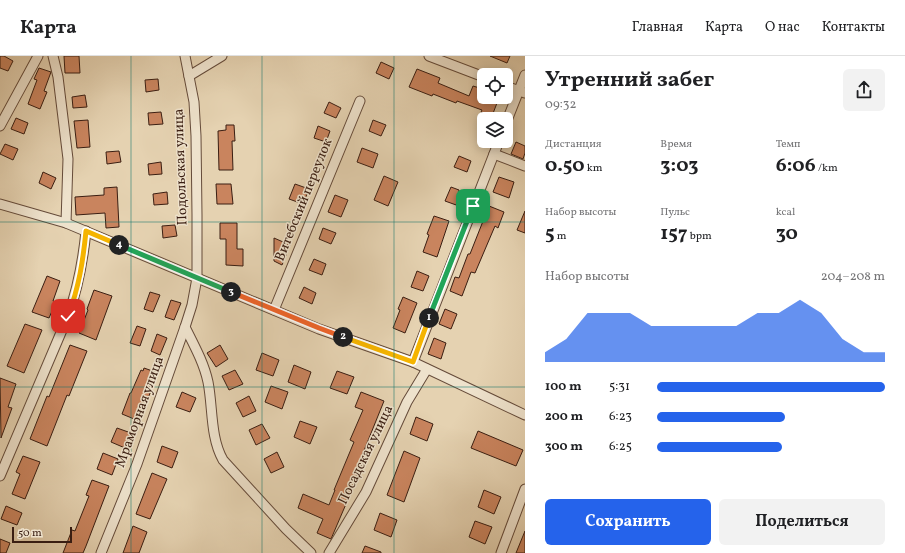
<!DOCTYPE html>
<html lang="ru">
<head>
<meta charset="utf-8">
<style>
  :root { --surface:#fff; --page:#f2f2f2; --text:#202124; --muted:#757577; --line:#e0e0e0; --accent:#2563eb }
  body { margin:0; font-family:Vollkorn,serif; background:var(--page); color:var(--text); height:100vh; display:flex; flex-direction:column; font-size:15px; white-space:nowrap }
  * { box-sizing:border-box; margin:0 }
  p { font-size:13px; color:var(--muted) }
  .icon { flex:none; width:22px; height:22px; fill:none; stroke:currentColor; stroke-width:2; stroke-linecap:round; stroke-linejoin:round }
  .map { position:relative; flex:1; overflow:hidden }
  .side { display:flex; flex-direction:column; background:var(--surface); width:380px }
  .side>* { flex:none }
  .fabs { position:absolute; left:477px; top:12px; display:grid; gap:8px }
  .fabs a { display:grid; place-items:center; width:36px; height:36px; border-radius:6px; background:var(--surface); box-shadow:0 2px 10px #0003; font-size:20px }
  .scale { position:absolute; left:12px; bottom:10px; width:60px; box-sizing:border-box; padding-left:4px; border:2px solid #3a1e12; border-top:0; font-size:11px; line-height:14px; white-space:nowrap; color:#3a1e12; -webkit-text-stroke:3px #eee2cc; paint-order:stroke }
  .pin { position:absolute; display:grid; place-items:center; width:34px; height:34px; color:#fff; margin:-17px; border-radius:8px; box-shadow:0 2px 6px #0006 }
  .km { position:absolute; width:20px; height:20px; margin:-10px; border-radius:50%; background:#222; color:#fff; font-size:11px; line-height:20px; text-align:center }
  .round { display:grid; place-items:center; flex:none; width:42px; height:42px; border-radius:6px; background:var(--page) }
  .head { display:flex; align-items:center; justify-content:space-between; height:68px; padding:0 20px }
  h1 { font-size:22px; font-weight:700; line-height:30px }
  .stats { display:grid; grid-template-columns:repeat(3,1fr); gap:6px; height:68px; padding:4px 20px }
  .stats div { display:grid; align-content:center }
  .stats b { font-size:20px; font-weight:700 }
  .stats small { font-size:11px; font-weight:400 }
  .stats p { font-size:11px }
  .chart { height:112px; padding:8px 20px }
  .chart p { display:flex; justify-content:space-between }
  .chart svg { width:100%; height:72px; margin-top:4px; fill:var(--accent); opacity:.7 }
  .primary-button { display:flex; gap:8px; margin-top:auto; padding:8px 20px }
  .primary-button a { flex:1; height:46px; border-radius:6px; background:var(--accent); color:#fff; font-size:16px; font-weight:700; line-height:46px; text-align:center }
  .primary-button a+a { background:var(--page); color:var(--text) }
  ul { padding:0 20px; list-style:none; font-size:13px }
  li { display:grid; grid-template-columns:64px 48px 1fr; align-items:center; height:30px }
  li i { height:10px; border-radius:5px; background:var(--accent) }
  header { display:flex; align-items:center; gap:24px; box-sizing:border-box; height:56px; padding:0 20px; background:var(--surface); border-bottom:1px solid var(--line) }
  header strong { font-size:19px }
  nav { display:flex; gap:22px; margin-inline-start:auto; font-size:14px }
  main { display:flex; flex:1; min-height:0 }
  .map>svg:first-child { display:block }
  .building { fill:#c9845e; stroke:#3a1e12 }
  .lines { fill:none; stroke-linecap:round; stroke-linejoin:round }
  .minor-casing { stroke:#654b3a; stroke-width:11 }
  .minor { stroke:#eee2cc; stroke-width:9 }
  .split-1-casing { stroke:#fff; stroke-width:8 }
  .split-2-casing { stroke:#fff; stroke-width:8 }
  .split-3-casing { stroke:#fff; stroke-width:8 }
  .split-4-casing { stroke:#fff; stroke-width:8 }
  .split-5-casing { stroke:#fff; stroke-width:8 }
  .split-1 { stroke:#22a559; stroke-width:5 }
  .split-2 { stroke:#f5b400; stroke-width:5 }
  .split-3 { stroke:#f0652b; stroke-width:5 }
  .split-4 { stroke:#22a559; stroke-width:5 }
  .split-5 { stroke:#f5b400; stroke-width:5 }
  .grid { fill:none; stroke:#0f766e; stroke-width:1; stroke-opacity:0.55 }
  .labels { text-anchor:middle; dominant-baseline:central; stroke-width:3; stroke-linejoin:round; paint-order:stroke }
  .street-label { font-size:14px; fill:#3a1e12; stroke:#eee2cc }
</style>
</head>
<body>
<header>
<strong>Карта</strong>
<nav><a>Главная</a><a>Карта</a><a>О нас</a><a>Контакты</a></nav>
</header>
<main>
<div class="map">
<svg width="525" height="497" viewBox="0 0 525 497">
  <rect width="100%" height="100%" fill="#e5d2b1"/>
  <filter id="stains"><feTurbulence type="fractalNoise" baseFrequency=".005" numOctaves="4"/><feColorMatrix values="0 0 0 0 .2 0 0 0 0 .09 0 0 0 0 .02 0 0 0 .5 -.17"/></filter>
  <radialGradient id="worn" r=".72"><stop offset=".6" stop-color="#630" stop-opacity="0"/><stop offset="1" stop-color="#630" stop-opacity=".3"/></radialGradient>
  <g class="building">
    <polygon points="0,0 4,0 13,5 8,15 0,12"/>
    <polygon points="64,0 79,0 80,17 65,17"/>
    <polygon points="490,0 510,0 507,7"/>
    <polygon points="381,6 394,12 389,23 376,17"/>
    <polygon points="39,12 51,16 44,35 47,36 40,53 28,48 37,24 34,23"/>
    <polygon points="417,13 440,22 438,27 469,40 473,30 483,33 480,40 497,47 492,60 481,56 482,54 457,45 456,47 433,38 432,40 409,31"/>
    <polygon points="158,23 159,34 146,36 145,24"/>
    <polygon points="85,39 87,51 73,52 72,41"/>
    <polygon points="329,46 341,52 336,62 324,57"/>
    <polygon points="161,56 163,68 149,69 148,57"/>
    <polygon points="16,62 28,67 24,78 11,73"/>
    <polygon points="88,64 90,91 77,92 74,65"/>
    <polygon points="373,64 386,69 381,80 369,75"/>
    <polygon points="226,69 234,69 235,85 232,85 233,114 219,114 218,75 226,74"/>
    <polygon points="318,70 330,75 326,86 314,82"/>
    <polygon points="516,86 525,90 525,97 523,103 511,98"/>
    <polygon points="5,88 18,93 13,104 0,98"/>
    <polygon points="362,92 378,98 373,112 357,106"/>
    <polygon points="119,95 121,106 107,108 106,96"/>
    <polygon points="459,100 471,105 467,116 454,111"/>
    <polygon points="161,106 162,118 149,119 148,108"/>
    <polygon points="43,116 56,122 51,133 39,127"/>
    <polygon points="384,120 398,126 388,150 374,144"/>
    <polygon points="499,121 514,126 509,142 493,136"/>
    <polygon points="216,128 231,128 233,148 217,148"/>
    <polygon points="295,128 309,133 303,148 289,143"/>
    <polygon points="117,131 119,171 106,172 105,157 76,159 75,141 104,139 104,132"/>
    <polygon points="451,131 459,134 459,136 463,138 459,150 445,145"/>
    <polygon points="167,136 168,148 154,149 153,138"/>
    <polygon points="335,139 348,144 341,161 328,156"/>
    <polygon points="489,150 504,156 498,172 495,170 475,217 471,216 462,240 450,235 455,221 459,222 468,198 470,198"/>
    <polygon points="525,155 525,177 517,174"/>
    <polygon points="434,160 449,165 437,201 423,196 429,179 427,178"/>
    <polygon points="220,167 237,167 237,193 243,193 243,210 226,209 226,183 220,183"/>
    <polygon points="175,169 177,180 163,182 162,170"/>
    <polygon points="323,172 336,177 331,188 319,183"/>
    <polygon points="274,182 290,189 282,209 274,205"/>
    <polygon points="314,203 326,208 322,219 309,214"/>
    <polygon points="417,215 429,220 423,235 411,231"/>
    <polygon points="47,220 60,225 53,245 56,246 49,262 32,256"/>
    <polygon points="304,231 316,237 312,248 299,242"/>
    <polygon points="94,234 112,240 96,284 79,277 88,254 87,253"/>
    <polygon points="150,236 160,239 153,256 144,253"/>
    <polygon points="403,241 417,247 405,277 393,272 400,254 398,253"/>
    <polygon points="171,244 181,247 174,264 165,261"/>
    <polygon points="445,253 457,258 451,273 439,268"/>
    <polygon points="25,268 42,274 24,317 7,310"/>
    <polygon points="137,270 146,273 140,290 130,287"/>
    <polygon points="157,278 167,282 160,299 151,295"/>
    <polygon points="434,282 446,287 441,303 428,298"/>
    <polygon points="70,289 87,295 69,340 67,339 47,390 30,383 47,340 49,341"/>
    <polygon points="220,289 228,303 216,311 207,297"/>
    <polygon points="262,297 279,304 273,320 256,314"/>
    <polygon points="294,309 311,316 305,333 288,326"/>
    <polygon points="144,312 158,317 139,365 122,358 130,337 131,337 141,314 143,315"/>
    <polygon points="235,314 243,328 229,334 222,320"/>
    <polygon points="337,315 354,321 347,338 330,332"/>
    <polygon points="0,322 16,328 8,351 12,352 1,382"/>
    <polygon points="271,330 288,336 282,353 265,346"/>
    <polygon points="182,336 196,342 190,356 176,351"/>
    <polygon points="361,336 384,345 361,402 364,403 345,448 346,448 331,483 317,477 323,463 298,452 303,438 329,449 335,434 334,434 354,386 350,384 363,354 355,351"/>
    <polygon points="249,340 256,355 243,361 236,347"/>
    <polygon points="416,361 433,368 427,385 410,378"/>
    <polygon points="300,365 317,371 310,388 294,381"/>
    <polygon points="262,368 270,382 256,389 249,374"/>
    <polygon points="117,372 131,377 125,392 111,386"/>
    <polygon points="478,375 523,394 516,410 471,392"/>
    <polygon points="162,390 178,396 172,412 157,406"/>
    <polygon points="404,395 420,402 404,446 387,439"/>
    <polygon points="277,396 284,411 271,417 264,403"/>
    <polygon points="103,397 118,403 112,419 97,413"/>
    <polygon points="23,400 40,406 25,443 12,438 20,418 16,416"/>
    <polygon points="152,417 167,423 150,463 136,458"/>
    <polygon points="92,424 109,430 86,490 83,497 63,497 72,474 75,475 89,440 86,439"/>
    <polygon points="484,434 501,441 494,458 478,451"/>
    <polygon points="6,450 22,457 17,469 1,463"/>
    <polygon points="380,457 397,464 391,481 374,474"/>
    <polygon points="475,465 492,471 485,488 469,481"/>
    <polygon points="133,470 147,476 139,497 123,497"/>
    <polygon points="525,475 525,497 516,497"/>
    <polygon points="0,483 10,487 6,497 0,497"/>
    <polygon points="365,490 381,496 381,497 362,497"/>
  </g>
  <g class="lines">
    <g class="minor-casing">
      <g id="minor">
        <polyline points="53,0 58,21 68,103 66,167"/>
        <polyline points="429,0 484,21"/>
        <polyline points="189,20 222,0"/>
        <polyline points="506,30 525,37"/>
        <polyline points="506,67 525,19"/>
        <polyline points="0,70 38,0"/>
        <polyline points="494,98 525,110"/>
        <polyline points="0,148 66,167 319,273 413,306 525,359"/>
        <polyline points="274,254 360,45"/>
        <path d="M185,271C194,289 204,307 208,326C213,351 210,381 223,404L286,473L311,497"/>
        <polyline points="413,306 499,85"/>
        <path d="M0,420L68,260C78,232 83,205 86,175"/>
        <polyline points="101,497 137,408 185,271 192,249 197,222 197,159 196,80 194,46 185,0"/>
        <polyline points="329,497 366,436 407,346 427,313"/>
        <polyline points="501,497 525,433"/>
      </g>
    </g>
    <use href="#minor" class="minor"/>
  </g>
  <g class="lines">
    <g class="split-1-casing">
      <polyline id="split-1" points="429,262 473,150"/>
    </g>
    <g class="split-2-casing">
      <polyline id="split-2" points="343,281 413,306 429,262"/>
    </g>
    <g class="split-3-casing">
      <polyline id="split-3" points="231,236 319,272 343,281"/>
    </g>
    <g class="split-4-casing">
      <polyline id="split-4" points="119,189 231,236"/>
    </g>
    <g class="split-5-casing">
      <path id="split-5" d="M68,260C79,231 83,205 86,175L119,189"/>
    </g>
    <use href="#split-1" class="split-1"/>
    <use href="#split-2" class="split-2"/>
    <use href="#split-3" class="split-3"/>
    <use href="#split-4" class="split-4"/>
    <use href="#split-5" class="split-5"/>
  </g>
  <path class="grid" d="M131,0V497M262,0V497M394,0V497M0,166H525M0,331H525"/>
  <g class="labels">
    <g class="street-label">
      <text transform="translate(181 111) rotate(-92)">Подольская улица</text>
      <text transform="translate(304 144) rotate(-68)">Витебский переулок</text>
      <text transform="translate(140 356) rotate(-70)">Мраморная улица</text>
      <text transform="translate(366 399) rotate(-64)">Посадская улица</text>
    </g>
  </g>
  <rect width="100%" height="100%" filter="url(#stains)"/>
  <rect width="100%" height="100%" fill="url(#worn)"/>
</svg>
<div class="fabs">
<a><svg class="icon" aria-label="locate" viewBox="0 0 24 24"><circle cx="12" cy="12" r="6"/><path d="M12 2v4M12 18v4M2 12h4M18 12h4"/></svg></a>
<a><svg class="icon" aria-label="layers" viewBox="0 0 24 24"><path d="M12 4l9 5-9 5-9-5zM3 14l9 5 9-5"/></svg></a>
</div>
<div class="scale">50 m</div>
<div class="pin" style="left:473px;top:150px;background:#1e9e55"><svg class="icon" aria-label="arrive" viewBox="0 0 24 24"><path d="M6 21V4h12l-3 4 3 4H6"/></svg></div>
<div class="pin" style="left:68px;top:260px;background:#d93025"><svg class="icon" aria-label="check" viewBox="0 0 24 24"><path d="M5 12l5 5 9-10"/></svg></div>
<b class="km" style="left:429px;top:262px">1</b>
<b class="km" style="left:343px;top:281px">2</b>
<b class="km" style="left:231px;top:236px">3</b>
<b class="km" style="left:119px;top:189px">4</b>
</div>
<section class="side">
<div class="head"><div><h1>Утренний забег</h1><p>09:32</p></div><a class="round"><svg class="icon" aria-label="share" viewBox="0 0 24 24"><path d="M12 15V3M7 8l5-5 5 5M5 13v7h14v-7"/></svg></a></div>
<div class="stats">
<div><p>Дистанция</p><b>0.50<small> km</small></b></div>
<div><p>Время</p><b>3:03</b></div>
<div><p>Темп</p><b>6:06<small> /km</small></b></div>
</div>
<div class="stats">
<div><p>Набор высоты</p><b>5<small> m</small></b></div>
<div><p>Пульс</p><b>157<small> bpm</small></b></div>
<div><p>kcal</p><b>30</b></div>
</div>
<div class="chart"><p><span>Набор высоты</span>204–208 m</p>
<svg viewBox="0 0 160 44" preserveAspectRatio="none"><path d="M0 44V38L10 30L20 14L30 14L40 14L50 22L60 22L70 22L80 22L90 22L100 14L110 14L120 6L130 14L140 30L150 38L160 38V44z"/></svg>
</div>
<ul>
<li><b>100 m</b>5:31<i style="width:100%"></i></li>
<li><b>200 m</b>6:23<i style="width:56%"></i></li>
<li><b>300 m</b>6:25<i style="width:55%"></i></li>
</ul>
<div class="primary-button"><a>Сохранить</a><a>Поделиться</a></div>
</section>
</main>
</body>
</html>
